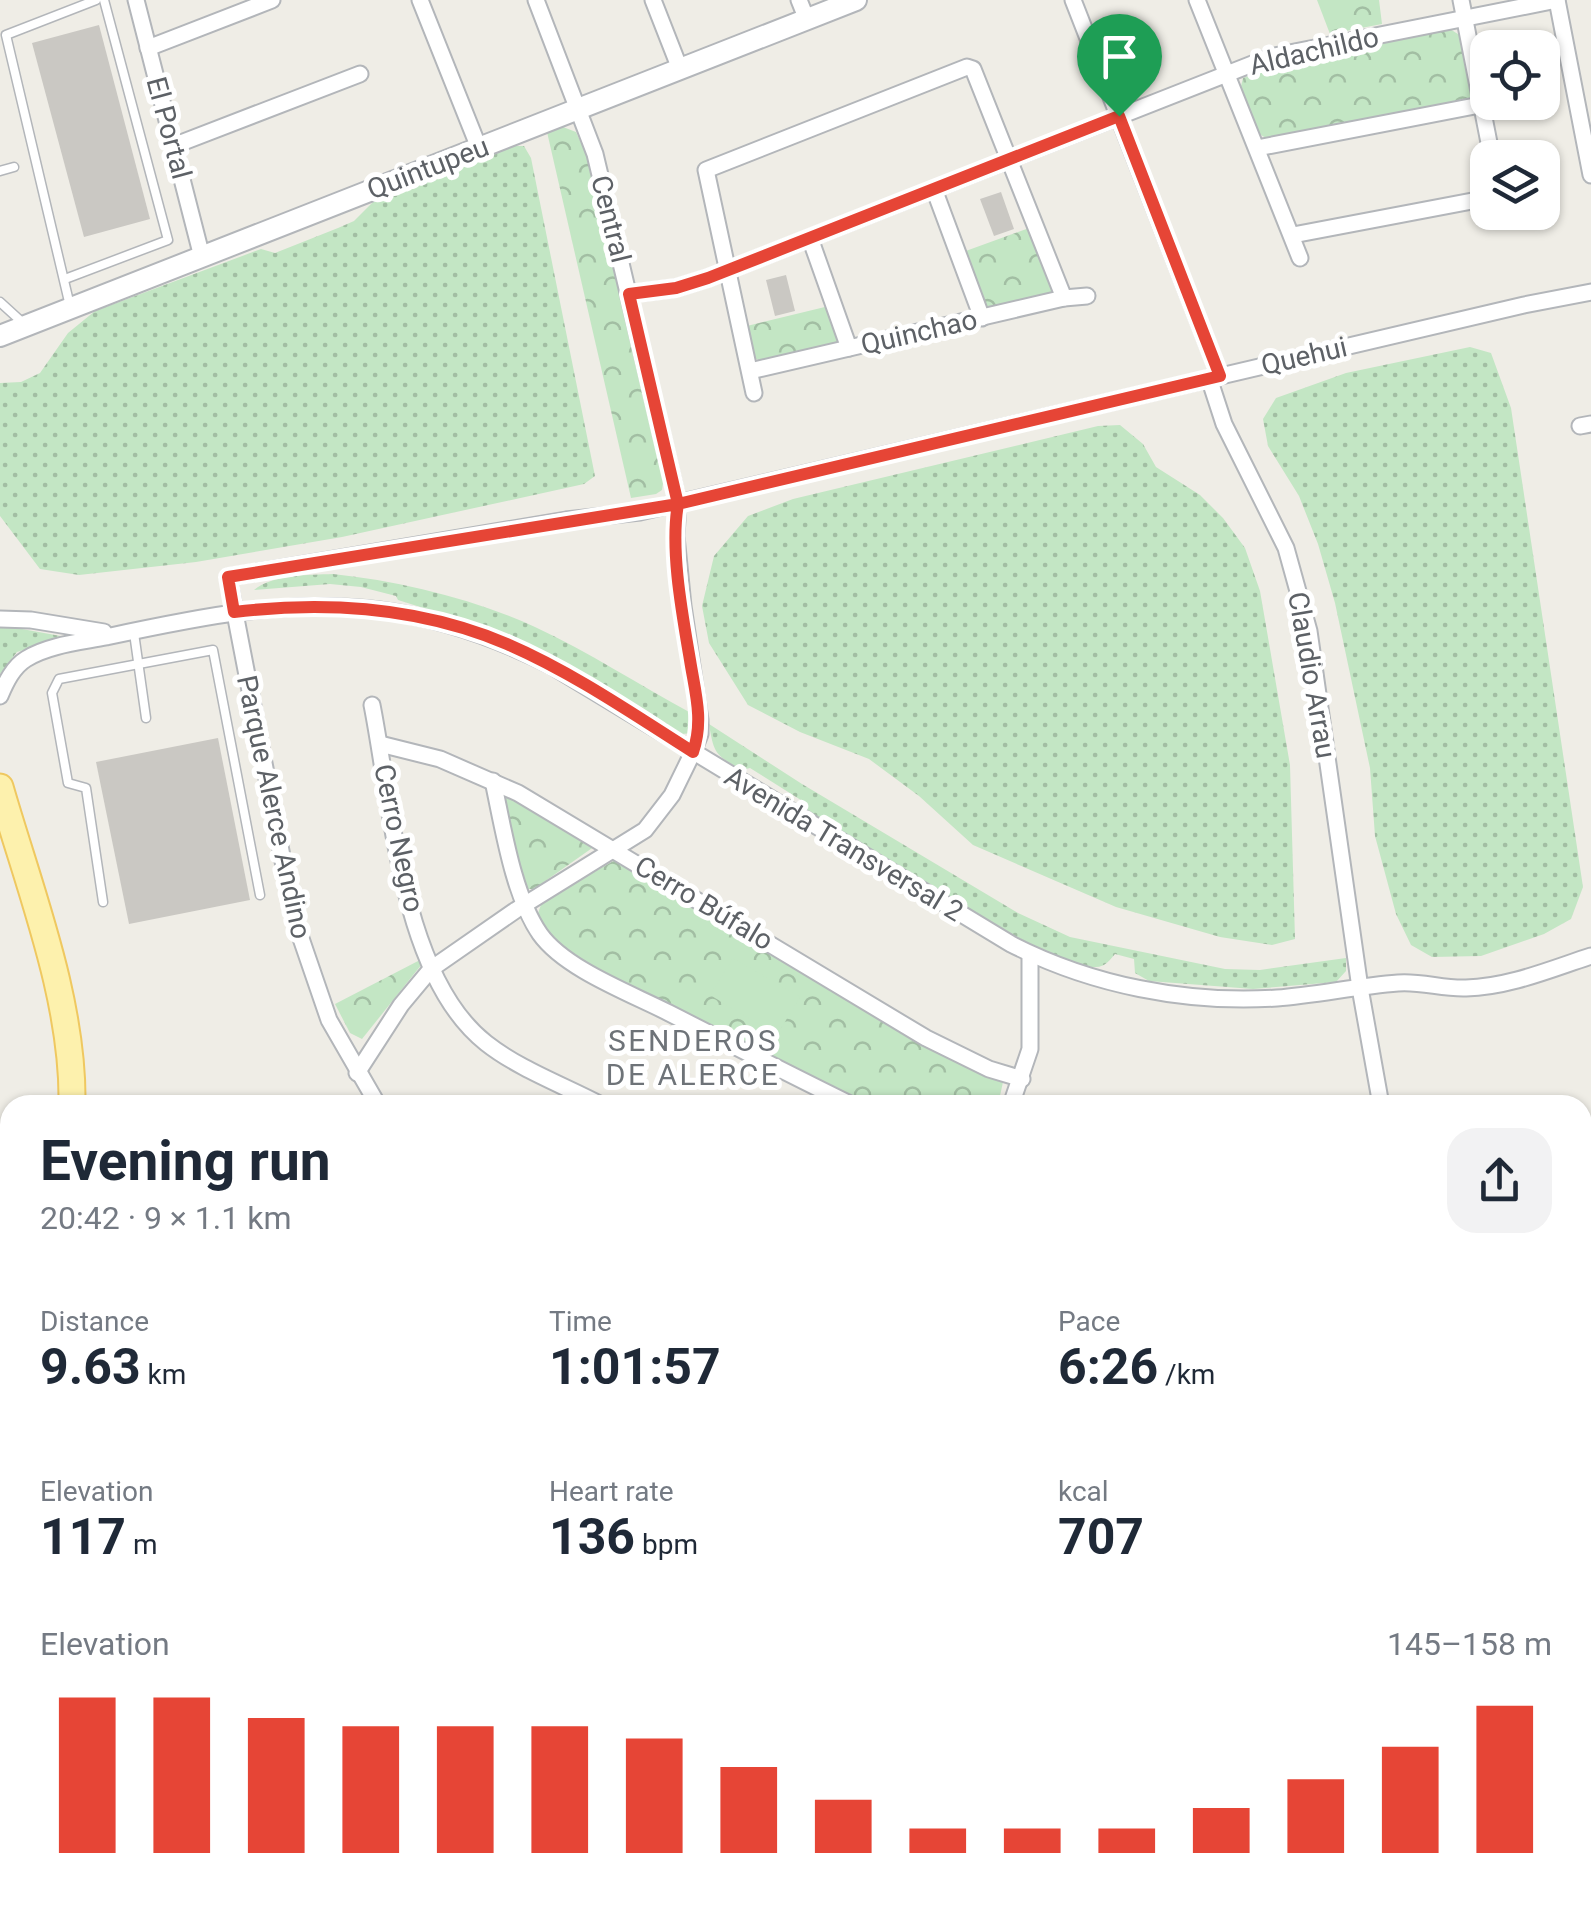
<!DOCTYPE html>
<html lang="en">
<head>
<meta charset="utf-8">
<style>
  :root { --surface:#fff; --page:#f2f2f3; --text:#1f2937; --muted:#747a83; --accent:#e64536 }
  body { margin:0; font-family:Roboto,sans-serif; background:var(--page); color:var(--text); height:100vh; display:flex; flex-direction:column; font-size:38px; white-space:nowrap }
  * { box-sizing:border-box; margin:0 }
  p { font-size:32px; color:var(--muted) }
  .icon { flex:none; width:55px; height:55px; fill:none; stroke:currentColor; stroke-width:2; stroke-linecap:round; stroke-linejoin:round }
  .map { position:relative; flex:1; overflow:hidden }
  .sheet { position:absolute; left:0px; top:1095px; width:1592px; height:812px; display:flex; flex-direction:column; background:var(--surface); border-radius:30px 30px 0 0; box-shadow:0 2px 8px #0004 }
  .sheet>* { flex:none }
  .tools { position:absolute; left:1470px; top:30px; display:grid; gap:20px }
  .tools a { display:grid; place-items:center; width:90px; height:90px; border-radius:20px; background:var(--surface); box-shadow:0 2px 8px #0004; font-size:50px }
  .pin { position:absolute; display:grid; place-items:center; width:85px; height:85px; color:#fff; margin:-102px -42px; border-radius:50% 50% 50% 0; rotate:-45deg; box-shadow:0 0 10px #0007 }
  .pin .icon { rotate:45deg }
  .round { display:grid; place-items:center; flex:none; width:105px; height:105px; border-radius:30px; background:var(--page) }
  .head { display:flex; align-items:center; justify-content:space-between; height:170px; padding:0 40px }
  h1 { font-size:55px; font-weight:700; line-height:75px }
  .stats { display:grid; grid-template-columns:repeat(3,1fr); gap:15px; height:170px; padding:10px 40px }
  .stats div { display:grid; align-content:center }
  .stats b { font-size:50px; font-weight:700 }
  .stats small { font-size:28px; font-weight:400 }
  .stats p { font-size:28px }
  .chart { height:280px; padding:20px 40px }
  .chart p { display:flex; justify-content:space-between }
  .chart svg { width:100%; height:180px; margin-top:10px; stroke:var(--accent); stroke-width:6 }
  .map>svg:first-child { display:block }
  .grass { fill:url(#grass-dots) }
  .park { fill:url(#park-crowns) }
  .pitch { fill:#c3e6c4 }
  .building { fill:#cac8c3 }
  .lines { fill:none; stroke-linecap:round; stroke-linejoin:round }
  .service-casing { stroke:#b3b6ba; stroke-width:11 }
  .minor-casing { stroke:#b3b6ba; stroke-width:19 }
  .tertiary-casing { stroke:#b3b6ba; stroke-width:24 }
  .primary-casing { stroke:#efc860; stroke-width:29 }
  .service { stroke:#fff; stroke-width:8 }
  .minor { stroke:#fff; stroke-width:15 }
  .tertiary { stroke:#fff; stroke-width:20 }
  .primary { stroke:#fdf1ad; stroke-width:25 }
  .rail { stroke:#b4b5b6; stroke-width:5; stroke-dasharray:2.5 12; stroke-linecap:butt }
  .route-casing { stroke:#fff; stroke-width:20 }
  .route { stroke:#e64536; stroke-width:12 }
  .labels { text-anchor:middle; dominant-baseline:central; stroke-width:10; stroke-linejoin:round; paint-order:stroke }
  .street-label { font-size:28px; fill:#5d6166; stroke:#fff }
  .neighbourhood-label { font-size:30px; letter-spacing:2.5px; fill:#6e7378; stroke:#fff }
</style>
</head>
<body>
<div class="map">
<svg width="1591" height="1906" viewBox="0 0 1591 1906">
  <defs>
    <pattern id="grass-dots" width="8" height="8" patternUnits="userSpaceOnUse" patternTransform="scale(2.5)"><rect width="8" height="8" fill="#c3e6c4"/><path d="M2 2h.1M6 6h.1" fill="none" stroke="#a2bea3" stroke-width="1.8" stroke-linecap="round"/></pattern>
    <pattern id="park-crowns" width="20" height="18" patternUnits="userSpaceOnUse" patternTransform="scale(2.5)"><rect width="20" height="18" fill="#c3e6c4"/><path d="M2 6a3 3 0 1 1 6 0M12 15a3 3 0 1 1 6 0" fill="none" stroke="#a2bea3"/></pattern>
  </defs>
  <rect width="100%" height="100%" fill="#efede6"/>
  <g class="grass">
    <polygon points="514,146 524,146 531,158 595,476 584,484 342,537 196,562 79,575 40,569 0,516 0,383 21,382 40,373 68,333 95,311 261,249 275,253 338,228 354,221 373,202"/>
    <polygon points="1470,347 1491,353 1511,408 1583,887 1571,919 1544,934 1481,956 1432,957 1411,945 1396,914 1375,836 1370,768 1335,603 1318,544 1299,496 1268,446 1263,419 1276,398 1346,373"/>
    <polygon points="1120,425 1143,444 1156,467 1200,495 1223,518 1245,548 1260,591 1290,765 1295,939 1272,945 1220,937 1116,907 973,845 919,796 869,759 800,732 748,705 709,643 702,606 714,556 748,516 793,499 1098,426"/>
    <path d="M333,574C400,581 474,599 535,627C589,652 639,685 691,713L692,733L682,734L561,661L512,636L398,600L396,596L361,587L330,584L254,590C273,574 309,575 333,574Z"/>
    <polygon points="0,625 66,637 17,652 0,674"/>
    <path d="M709,724L802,784L1018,913L1070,937L1225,969L1260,970L1346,958V971L1336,982L1253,989L1149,981L1135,973L1134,959L1115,954C1110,960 1105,967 1096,967C1049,969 854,839 803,808L804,802L750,768L742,770C716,755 714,755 709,724Z"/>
    <polygon points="107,1898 1299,1898 1304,1906 108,1906"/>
  </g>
  <g class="park">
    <polygon points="1317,0 1379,0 1382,24 1330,34"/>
    <polygon points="1450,29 1461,36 1472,92 1469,100 1268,139 1259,134 1241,86 1243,78 1281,64"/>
    <polygon points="563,127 576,132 587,156 664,477 662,490 656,494 631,498 547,132"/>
    <polygon points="1032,227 1057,293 988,309 963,252"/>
    <polygon points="829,306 839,340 836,345 763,362 754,358 747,326"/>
    <polygon points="503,794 507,794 595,846 534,889 526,889"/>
    <polygon points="615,860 1000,1078 1003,1082 998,1105 868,1105 571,957 550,939 537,916 542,902"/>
    <polygon points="420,960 422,964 362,1039 350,1033 335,1004"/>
  </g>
  <polygon class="pitch" points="733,958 800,997 777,1035 710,995"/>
  <g class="building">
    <polygon points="99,25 150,219 84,237 32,43"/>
    <polygon points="1001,192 1014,229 994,236 980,199"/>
    <polygon points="786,275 795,311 775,316 766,280"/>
    <polygon points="218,738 250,900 129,924 96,762"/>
  </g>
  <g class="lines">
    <g class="service-casing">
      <g id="service">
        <polyline points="0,171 14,167"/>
        <polyline points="65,279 168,240 104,0"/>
        <polyline points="0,302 23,323"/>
        <polyline points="70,306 6,35 96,0"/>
        <polyline points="134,633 146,718"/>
        <polyline points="103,902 86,788 68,783 52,693 59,679 213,650 260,895"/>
      </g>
    </g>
    <g class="minor-casing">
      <g id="minor">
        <polyline points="136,0 202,257"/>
        <polyline points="420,0 479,148"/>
        <polyline points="653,0 680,69"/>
        <polyline points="799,0 807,20"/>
        <polyline points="1073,0 1220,376"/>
        <polyline points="1197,0 1300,258"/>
        <polyline points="1461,0 1492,158"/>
        <polyline points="1557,0 1591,175"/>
        <polyline points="148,48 272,0"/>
        <polyline points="173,146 360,74"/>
        <polyline points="1257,148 1480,105"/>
        <polyline points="934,189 982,318"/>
        <polyline points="1505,212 1505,213"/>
        <polyline points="1293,235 1488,198"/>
        <polyline points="810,238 849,348"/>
        <polyline points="629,294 676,288 708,278 1270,57 1557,0"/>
        <polyline points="750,371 1064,298 1087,296"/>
        <polyline points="1209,378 1224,424 1286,548 1309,631 1360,988 1381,1105"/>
        <polyline points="754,393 706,170 967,67 973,69 1064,298"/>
        <polyline points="1580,426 1591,424"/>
        <polyline points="0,619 31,620 104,632"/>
        <path d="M0,696C6,682 13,667 26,659C48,645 81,642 106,637C195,618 288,598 379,610C441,618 497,638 552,666L1011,944C1091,985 1186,1004 1277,998C1317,995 1357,986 1398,983C1421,981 1443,989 1466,988C1509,987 1551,969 1591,956"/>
        <path d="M372,705C392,805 401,976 486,1043C519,1069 563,1085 601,1105"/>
        <polyline points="380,744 440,759 518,793 926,1038 989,1069 1022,1079"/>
        <path d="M493,781C503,827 513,895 540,934C565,969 630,993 669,1013C730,1044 791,1075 852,1105"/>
        <polyline points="357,1073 401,1005 431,969 516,910 645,830 672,795 693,752 700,734 700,720 683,606 676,536 678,503 595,154 536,0"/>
        <polyline points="378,1105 329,1020 294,918 228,577 566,520 640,512 1524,305 1591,292"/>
        <polyline points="1011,1105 1030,1049 1030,954"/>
        <polyline points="1582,1500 1591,1531"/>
        <polyline points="1582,1632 1591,1630"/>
        <polyline points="1582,1890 1591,1889"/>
        <polyline points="1424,1898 1425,1906"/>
        <polyline points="1500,1906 1544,1898"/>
      </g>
    </g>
    <g class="tertiary-casing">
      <polyline id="tertiary" points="0,336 856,0"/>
    </g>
    <g class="primary-casing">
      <g id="primary">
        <path d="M0,787C29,888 74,1000 72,1105"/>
        <polyline points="61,1898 63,1906"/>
      </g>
    </g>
    <use href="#service" class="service"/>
    <use href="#minor" class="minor"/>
    <use href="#tertiary" class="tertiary"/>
    <use href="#primary" class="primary"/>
    <polyline class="rail" points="0,1862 11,1906"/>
  </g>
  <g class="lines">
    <g class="route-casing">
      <path id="route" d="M1119,116L708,278L676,288L629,294L678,504L228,577L234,612C326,601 420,607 507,644C572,672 633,714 693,752C704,720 695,692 690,660C682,613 670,549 678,504L1220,376L1119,116"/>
    </g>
    <use href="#route" class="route"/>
  </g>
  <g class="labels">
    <g class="street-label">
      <text transform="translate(1314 51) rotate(-13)">Aldachildo</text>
      <text transform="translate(169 128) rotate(75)">El Portal</text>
      <text transform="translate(428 168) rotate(-21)">Quintupeu</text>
      <text transform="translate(611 219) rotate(76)">Central</text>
      <text transform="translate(919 332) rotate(-13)">Quinchao</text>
      <text transform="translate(1304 356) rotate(-13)">Quehui</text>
      <text transform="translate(1312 675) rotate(80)">Claudio Arrau</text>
      <text transform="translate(274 807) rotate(78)">Parque Alerce Andino</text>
      <text transform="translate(399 838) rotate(78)">Cerro Negro</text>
      <text transform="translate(844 844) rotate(31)">Avenida Transversal 2</text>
      <text transform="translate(704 903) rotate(31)">Cerro Búfalo</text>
    </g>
    <g class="neighbourhood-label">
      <text x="693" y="1040">SENDEROS<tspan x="693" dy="34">DE ALERCE</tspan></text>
    </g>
  </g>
</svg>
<div class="tools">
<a><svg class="icon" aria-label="locate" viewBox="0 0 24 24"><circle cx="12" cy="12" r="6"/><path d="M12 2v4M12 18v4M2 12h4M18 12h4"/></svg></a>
<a><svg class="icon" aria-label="layers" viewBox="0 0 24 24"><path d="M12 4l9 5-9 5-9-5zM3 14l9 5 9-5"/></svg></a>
</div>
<div class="pin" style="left:1119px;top:116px;background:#1e9e55"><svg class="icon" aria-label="arrive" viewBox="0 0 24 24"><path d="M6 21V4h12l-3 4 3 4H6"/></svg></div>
<section class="sheet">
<div class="head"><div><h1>Evening run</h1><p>20:42 · 9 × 1.1 km</p></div><a class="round"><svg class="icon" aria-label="share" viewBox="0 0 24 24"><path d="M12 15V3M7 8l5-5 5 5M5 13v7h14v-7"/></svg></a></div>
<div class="stats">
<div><p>Distance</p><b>9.63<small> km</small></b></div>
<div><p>Time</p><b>1:01:57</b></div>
<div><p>Pace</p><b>6:26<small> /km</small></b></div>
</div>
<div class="stats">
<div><p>Elevation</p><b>117<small> m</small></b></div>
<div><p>Heart rate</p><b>136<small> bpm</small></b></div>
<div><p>kcal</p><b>707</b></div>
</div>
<div class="chart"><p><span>Elevation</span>145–158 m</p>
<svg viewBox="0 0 160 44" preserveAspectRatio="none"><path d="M5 44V6M15 44V6M25 44V11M35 44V13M45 44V13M55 44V13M65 44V16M75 44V23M85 44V31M95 44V38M105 44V38M115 44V38M125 44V33M135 44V26M145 44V18M155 44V8"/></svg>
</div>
</section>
</div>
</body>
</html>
